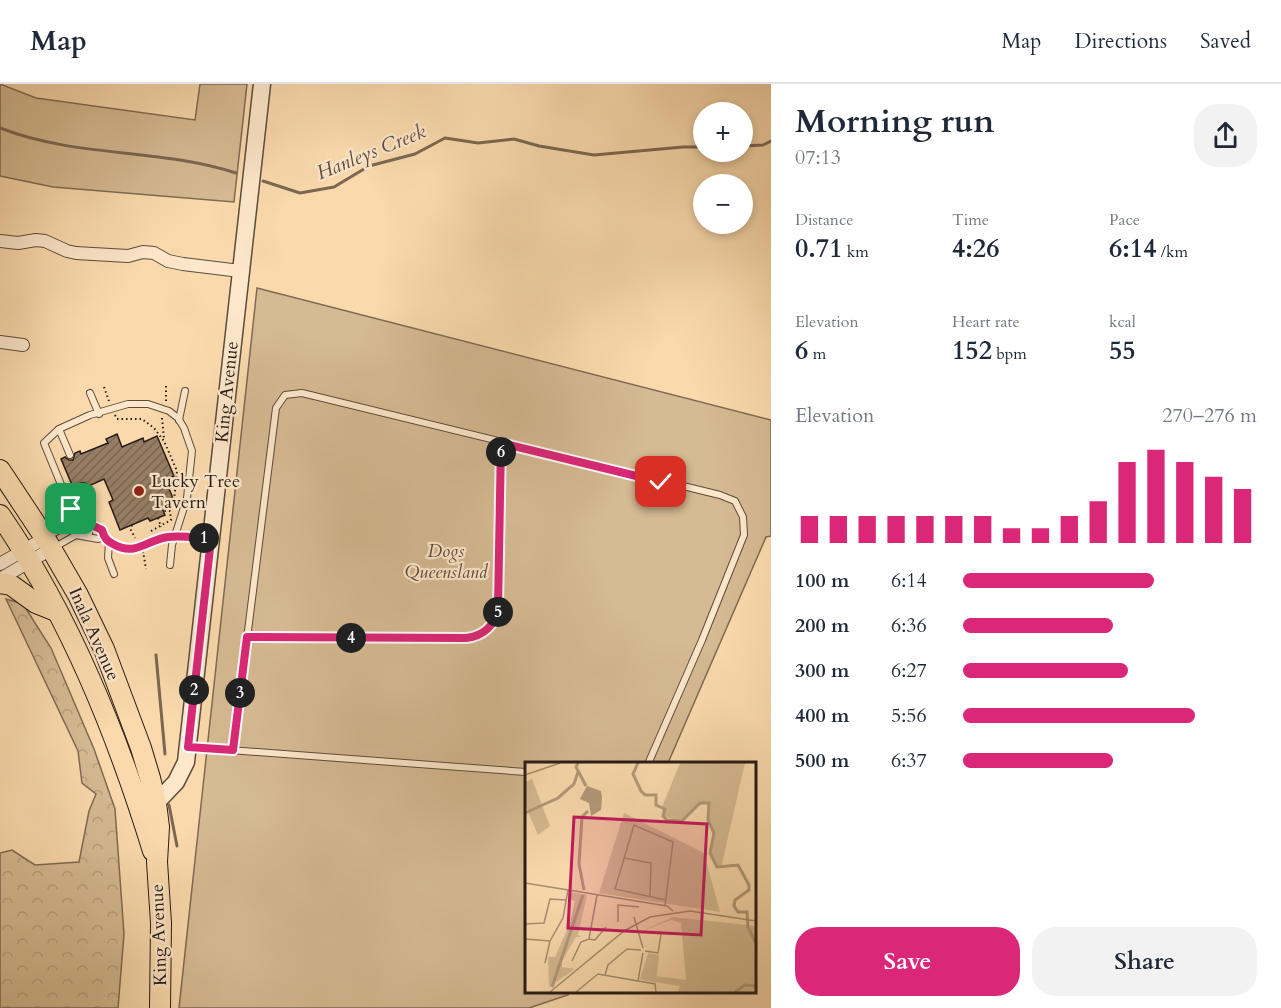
<!DOCTYPE html>
<html lang="en">
<head>
<meta charset="utf-8">
<style>
  :root { --surface:#fff; --page:#f2f2f3; --text:#1f2937; --muted:#747a83; --line:#e0e1e3; --accent:#db2777 }
  body { margin:0; font-family:Cardo,serif; background:var(--page); color:var(--text); height:100vh; display:flex; flex-direction:column; font-size:22px; white-space:nowrap }
  * { box-sizing:border-box; margin:0 }
  p { font-size:20px; color:var(--muted) }
  .icon { flex:none; width:33px; height:33px; fill:none; stroke:currentColor; stroke-width:2; stroke-linecap:round; stroke-linejoin:round }
  .map { position:relative; flex:1; overflow:hidden }
  .side { display:flex; flex-direction:column; background:var(--surface); width:510px }
  .side>* { flex:none }
  .controls { position:absolute; left:693px; top:18px; display:grid; gap:12px }
  .controls a { display:grid; place-items:center; width:60px; height:60px; border-radius:50%; background:var(--surface); box-shadow:0 3px 9px #0003; font-size:30px }
  .pin { position:absolute; display:grid; place-items:center; width:51px; height:51px; color:#fff; margin:-26px; border-radius:12px; box-shadow:0 3px 9px #0006 }
  .km { position:absolute; width:30px; height:30px; margin:-15px; border-radius:50%; background:#222; color:#fff; font-size:16px; line-height:30px; text-align:center }
  .round { display:grid; place-items:center; flex:none; width:63px; height:63px; border-radius:24px; background:var(--page) }
  .overview { display:flex; align-items:center; justify-content:space-between; height:102px; padding:0 24px }
  h1 { font-size:33px; font-weight:800; line-height:45px }
  .stats { display:grid; grid-template-columns:repeat(3,1fr); gap:9px; height:102px; padding:6px 24px }
  .stats div { display:grid; align-content:center }
  .stats b { font-size:26px; font-weight:800 }
  .stats small { font-size:16px; font-weight:400 }
  .stats p { font-size:16px }
  .chart { height:168px; padding:12px 24px }
  .chart p { display:flex; justify-content:space-between }
  .chart svg { width:100%; height:108px; margin-top:6px; stroke:var(--accent); stroke-width:6 }
  .button { display:flex; gap:12px; margin-top:auto; padding:12px 24px }
  .button a { flex:1; height:69px; border-radius:24px; background:var(--accent); color:#fff; font-size:24px; font-weight:800; line-height:69px; text-align:center }
  .button a+a { background:var(--page); color:var(--text) }
  ul { padding:0 24px; list-style:none; font-size:20px }
  li { display:grid; grid-template-columns:96px 72px 1fr; align-items:center; height:45px }
  li i { height:15px; border-radius:8px; background:var(--accent) }
  header { display:flex; align-items:center; gap:36px; box-sizing:border-box; height:84px; padding:0 30px; background:var(--surface); border-bottom:2px solid var(--line) }
  header strong { font-size:28px }
  nav { display:flex; gap:33px; margin-inline-start:auto; font-size:21px }
  main { display:flex; flex:1; min-height:0 }
  .map>svg:first-child { display:block }
  .forest { fill:url(#forest-crowns); stroke:#7f6a54; stroke-width:1.5 }
  .green { fill:#d6ba93; stroke:#7f6a54; stroke-width:1.5 }
  .lines { fill:none; stroke-linecap:round; stroke-linejoin:round }
  .stream { stroke:#7b6752; stroke-width:3 }
  .building { fill:url(#building-hatch); stroke:#281b16; stroke-width:1.5 }
  .service-casing { stroke:#5c4b3c; stroke-width:8 }
  .minor-casing { stroke:#5c4b3c; stroke-width:14 }
  .tertiary-casing { stroke:#5c4b3c; stroke-width:19 }
  .primary-casing { stroke:#281b16; stroke-width:22 }
  .path { stroke:#281b16; stroke-width:2; stroke-dasharray:1.5 3; stroke-linecap:butt }
  .service { stroke:#fce7ca; stroke-width:6 }
  .minor { stroke:#fce7ca; stroke-width:12 }
  .tertiary { stroke:#fce7ca; stroke-width:16 }
  .primary { stroke:#fadaad; stroke-width:20 }
  .route-casing { stroke:#fff; stroke-width:12 }
  .route { stroke:#db2777; stroke-width:8 }
  .poi-dot { fill:#8f2418; stroke:#fce7ca; stroke-width:2 }
  .labels { text-anchor:middle; dominant-baseline:central; stroke-width:4.5; stroke-linejoin:round; paint-order:stroke }
  .street-label { font-size:18px; fill:#281b16; stroke:#fce7ca }
  .poi-label { font-size:18px; fill:#281b16; stroke:#fce7ca; text-anchor:start }
  .park-label { font-size:18px; font-style:italic; fill:#5c4b3c; stroke:#fce7ca }
  .water-label { font-size:20px; font-style:italic; fill:#604d3e; stroke:#fce7ca }
  .inset-river { fill:none; stroke:#b3997a; stroke-width:3 }
  .inset-road { fill:none; stroke:#a68e71; stroke-width:1.5 }
  .view { fill:#c2185b; fill-opacity:0.15; stroke:#c2185b; stroke-width:3 }
  .inset-edge { fill:none; stroke:#281b16; stroke-width:3 }
</style>
</head>
<body>
<header>
<strong>Map</strong>
<nav><a>Map</a><a>Directions</a><a>Saved</a></nav>
</header>
<main>
<div class="map">
<svg width="771" height="924" viewBox="0 0 771 924">
  <defs>
    <pattern id="forest-crowns" width="20" height="18" patternUnits="userSpaceOnUse" patternTransform="scale(1.5)"><rect width="20" height="18" fill="#d6ba93"/><path d="M2 6a3 3 0 1 1 6 0M12 15a3 3 0 1 1 6 0" fill="none" stroke="#b89f7e"/></pattern>
    <pattern id="building-hatch" width="6" height="6" patternUnits="userSpaceOnUse" patternTransform="scale(1.5)"><rect width="6" height="6" fill="#957e65"/><path d="M-1 1l2-2M0 6l6-6M5 7l2-2" fill="none" stroke="#7a6652"/></pattern>
  </defs>
  <rect width="100%" height="100%" fill="#fadaad"/>
  <filter id="stains"><feTurbulence type="fractalNoise" baseFrequency=".00333" numOctaves="4"/><feColorMatrix values="0 0 0 0 .2 0 0 0 0 .09 0 0 0 0 .02 0 0 0 .5 -.17"/></filter>
  <radialGradient id="worn" r=".72"><stop offset=".6" stop-color="#630" stop-opacity="0"/><stop offset="1" stop-color="#630" stop-opacity=".3"/></radialGradient>
  <polygon class="forest" points="6,515 23,520 51,564 94,665 115,725 124,850 118,924 0,924 0,769 12,766 35,781 79,778 89,727 96,710 82,699 78,667"/>
  <g class="green">
    <polygon points="0,0 36,14 195,36 200,0 247,0 234,118 53,103 0,92"/>
    <polygon points="257,204 771,336 771,452 766,453 668,679 526,680 526,908 569,908 568,911 529,924 179,924"/>
  </g>
  <g class="lines">
    <g class="stream">
      <path d="M0,44C76,74 160,64 236,89"/>
      <polyline points="742,62 763,61 771,57"/>
      <polyline points="263,97 300,109 334,103 369,82 415,70 445,54 478,59 514,55 539,62 594,71 683,63 704,63"/>
      <polyline points="156,571 165,670"/>
      <polyline points="169,721 177,762"/>
    </g>
  </g>
  <polygon class="building" points="117,350 122,363 143,354 144,358 157,352 174,392 165,395 175,419 162,424 165,431 150,437 148,434 120,446 109,418 113,416 104,395 89,402 85,399 81,399 79,406 75,408 61,375 65,373 69,376 73,376 75,369 80,367 81,370 108,359 106,355"/>
  <g class="lines">
    <g class="service-casing">
      <g id="service">
        <polyline points="90,309 99,330"/>
        <polyline points="179,336 185,307"/>
        <polyline points="59,345 70,371"/>
        <path d="M84,404C92,422 95,433 88,452"/>
        <polyline points="72,439 71,425 44,359 59,345 90,331 128,320 148,320 169,327 178,334 184,344 192,367 187,414 172,461 170,481"/>
        <path d="M48,452C70,441 79,432 102,446L103,453C130,475 136,460 163,453C178,450 195,453 210,455"/>
        <polyline points="109,458 108,474 114,490"/>
        <polyline points="55,463 76,451 98,455 103,453"/>
        <path d="M247,553H466C484,552 495,541 498,524L502,359"/>
        <polyline points="189,663 526,688"/>
        <polyline points="233,666 276,324 285,311 302,309 720,411 735,417 743,433 744,451 702,556 648,680"/>
      </g>
    </g>
    <g class="minor-casing">
      <g id="minor">
        <polyline points="0,157 18,159 36,156 45,157 67,167 76,169 128,172 143,168 154,169 168,177 183,180 240,187"/>
        <polyline points="0,258 23,261"/>
        <polyline points="0,480 45,454"/>
        <polyline points="0,495 51,465"/>
      </g>
    </g>
    <g class="tertiary-casing">
      <polyline id="tertiary" points="156,719 176,698 186,678 262,0"/>
    </g>
    <g class="primary-casing">
      <g id="primary">
        <polyline points="0,386 45,454 78,511 104,565 141,664 150,694 156,719 159,743 157,778 161,839 160,924"/>
        <path d="M0,431C70,533 117,650 153,767"/>
        <polyline points="0,499 11,501 36,519 56,527"/>
      </g>
    </g>
    <g class="path">
      <polyline points="104,303 109,317"/>
      <polyline points="166,317 166,301"/>
      <polyline points="115,331 117,335 142,335 154,344 164,357 177,387 174,416"/>
      <polyline points="162,334 164,355"/>
      <polyline points="158,434 161,443"/>
      <polyline points="132,441 131,446 135,454"/>
      <polyline points="151,447 171,436 170,427 163,427"/>
      <polyline points="143,467 146,485"/>
    </g>
    <use href="#service" class="service"/>
    <use href="#minor" class="minor"/>
    <use href="#tertiary" class="tertiary"/>
    <use href="#primary" class="primary"/>
  </g>
  <g class="lines">
    <g class="route-casing">
      <path id="route" d="M71,425L72,440C83,437 92,441 102,446C104,454 107,457 113,460C136,473 146,456 168,453C182,451 197,454 211,455L188,663L233,666L247,553L466,554C484,552 495,541 498,524L501,359L661,398"/>
    </g>
    <use href="#route" class="route"/>
  </g>
  <circle class="poi-dot" cx="139" cy="407" r="6"/>
  <g class="labels">
    <g class="street-label">
      <text transform="translate(227 308) rotate(-84)">King Avenue</text>
      <text transform="translate(94 550) rotate(66)">Inala Avenue</text>
      <text transform="translate(159 851) rotate(-92)">King Avenue</text>
    </g>
    <g class="poi-label">
      <text x="151" y="397">Lucky Tree<tspan x="151" dy="21">Tavern</tspan></text>
    </g>
    <g class="park-label">
      <text x="446" y="467">Dogs<tspan x="446" dy="21">Queensland</tspan></text>
    </g>
    <g class="water-label">
      <text transform="translate(371 68) rotate(-22)">Hanleys Creek</text>
    </g>
  </g>
  <g transform="translate(525 678)">
    <rect width="231" height="231" fill="#fadaad"/>
    <path d="M148,155L231,164V230H153L155,224L116,218L130,214L161,218L156,161L146,158L117,169Z" fill="#d6ba93"/>
    <path d="M155,1H220L196,106L192,105L185,91L189,71L183,58L184,41H175L157,59L138,54L137,45ZM7,17L25,64L13,73L0,43V20ZM99,51L179,91L195,150L74,131ZM44,130L62,133L53,173L56,175H51L37,199V205L50,207L24,225L23,195H30L45,161L50,139L43,137ZM123,191L134,193L131,221L115,217Z" fill="#d6ba93"/>
    <path d="M62,24L76,29L77,36L76,48L66,54L64,41L55,37Z" fill="#b3997a"/>
    <path class="inset-river" d="M53,1L51,5L61,24M113,1L108,12L116,29L120,33H131V43L140,47L138,54L142,58L157,59L175,41H184L183,58L189,71L185,91L192,105L213,103L224,123V128L210,138L209,144L213,150H222L223,165L231,181M0,51L33,36L49,22L53,10M59,128L54,102L57,55L63,49M27,225L58,133M210,230L220,223L231,224"/>
    <path class="inset-road" d="M0,13L35,1M99,96L126,101L125,135M0,121L142,144L148,149M140,144L148,80L109,63L90,127L141,138M109,155L118,186M93,160V143L114,145M0,162L19,161L25,137L41,138M1,177L25,179M64,177L70,178L81,165M120,189L133,191L136,172M47,199L56,180L64,177L72,133M20,201L25,179L38,156L43,128M80,213L83,203L102,187L116,188M113,219L118,191M25,230L99,169L125,155L165,149L231,159M51,230L73,212L130,222L131,230"/>
    <path class="view" d="M49,55L182,62L176,173L43,166Z"/>
    <rect width="231" height="231" class="inset-edge"/>
  </g>
  <rect width="100%" height="100%" filter="url(#stains)"/>
  <rect width="100%" height="100%" fill="url(#worn)"/>
</svg>
<div class="controls">
<a>+</a>
<a>−</a>
</div>
<div class="pin" style="left:71px;top:425px;background:#1e9e55"><svg class="icon" aria-label="arrive" viewBox="0 0 24 24"><path d="M6 21V4h12l-3 4 3 4H6"/></svg></div>
<div class="pin" style="left:661px;top:398px;background:#d93025"><svg class="icon" aria-label="check" viewBox="0 0 24 24"><path d="M5 12l5 5 9-10"/></svg></div>
<b class="km" style="left:204px;top:454px">1</b>
<b class="km" style="left:194px;top:606px">2</b>
<b class="km" style="left:240px;top:609px">3</b>
<b class="km" style="left:351px;top:554px">4</b>
<b class="km" style="left:498px;top:528px">5</b>
<b class="km" style="left:501px;top:368px">6</b>
</div>
<section class="side">
<div class="overview"><div><h1>Morning run</h1><p>07:13</p></div><a class="round"><svg class="icon" aria-label="share" viewBox="0 0 24 24"><path d="M12 15V3M7 8l5-5 5 5M5 13v7h14v-7"/></svg></a></div>
<div class="stats">
<div><p>Distance</p><b>0.71<small> km</small></b></div>
<div><p>Time</p><b>4:26</b></div>
<div><p>Pace</p><b>6:14<small> /km</small></b></div>
</div>
<div class="stats">
<div><p>Elevation</p><b>6<small> m</small></b></div>
<div><p>Heart rate</p><b>152<small> bpm</small></b></div>
<div><p>kcal</p><b>55</b></div>
</div>
<div class="chart"><p><span>Elevation</span>270–276 m</p>
<svg viewBox="0 0 160 44" preserveAspectRatio="none"><path d="M5 44V33M15 44V33M25 44V33M35 44V33M45 44V33M55 44V33M65 44V33M75 44V38M85 44V38M95 44V33M105 44V27M115 44V11M125 44V6M135 44V11M145 44V17M155 44V22"/></svg>
</div>
<ul>
<li><b>100 m</b>6:14<i style="width:65%"></i></li>
<li><b>200 m</b>6:36<i style="width:51%"></i></li>
<li><b>300 m</b>6:27<i style="width:56%"></i></li>
<li><b>400 m</b>5:56<i style="width:79%"></i></li>
<li><b>500 m</b>6:37<i style="width:51%"></i></li>
</ul>
<div class="button"><a>Save</a><a>Share</a></div>
</section>
</main>
</body>
</html>
